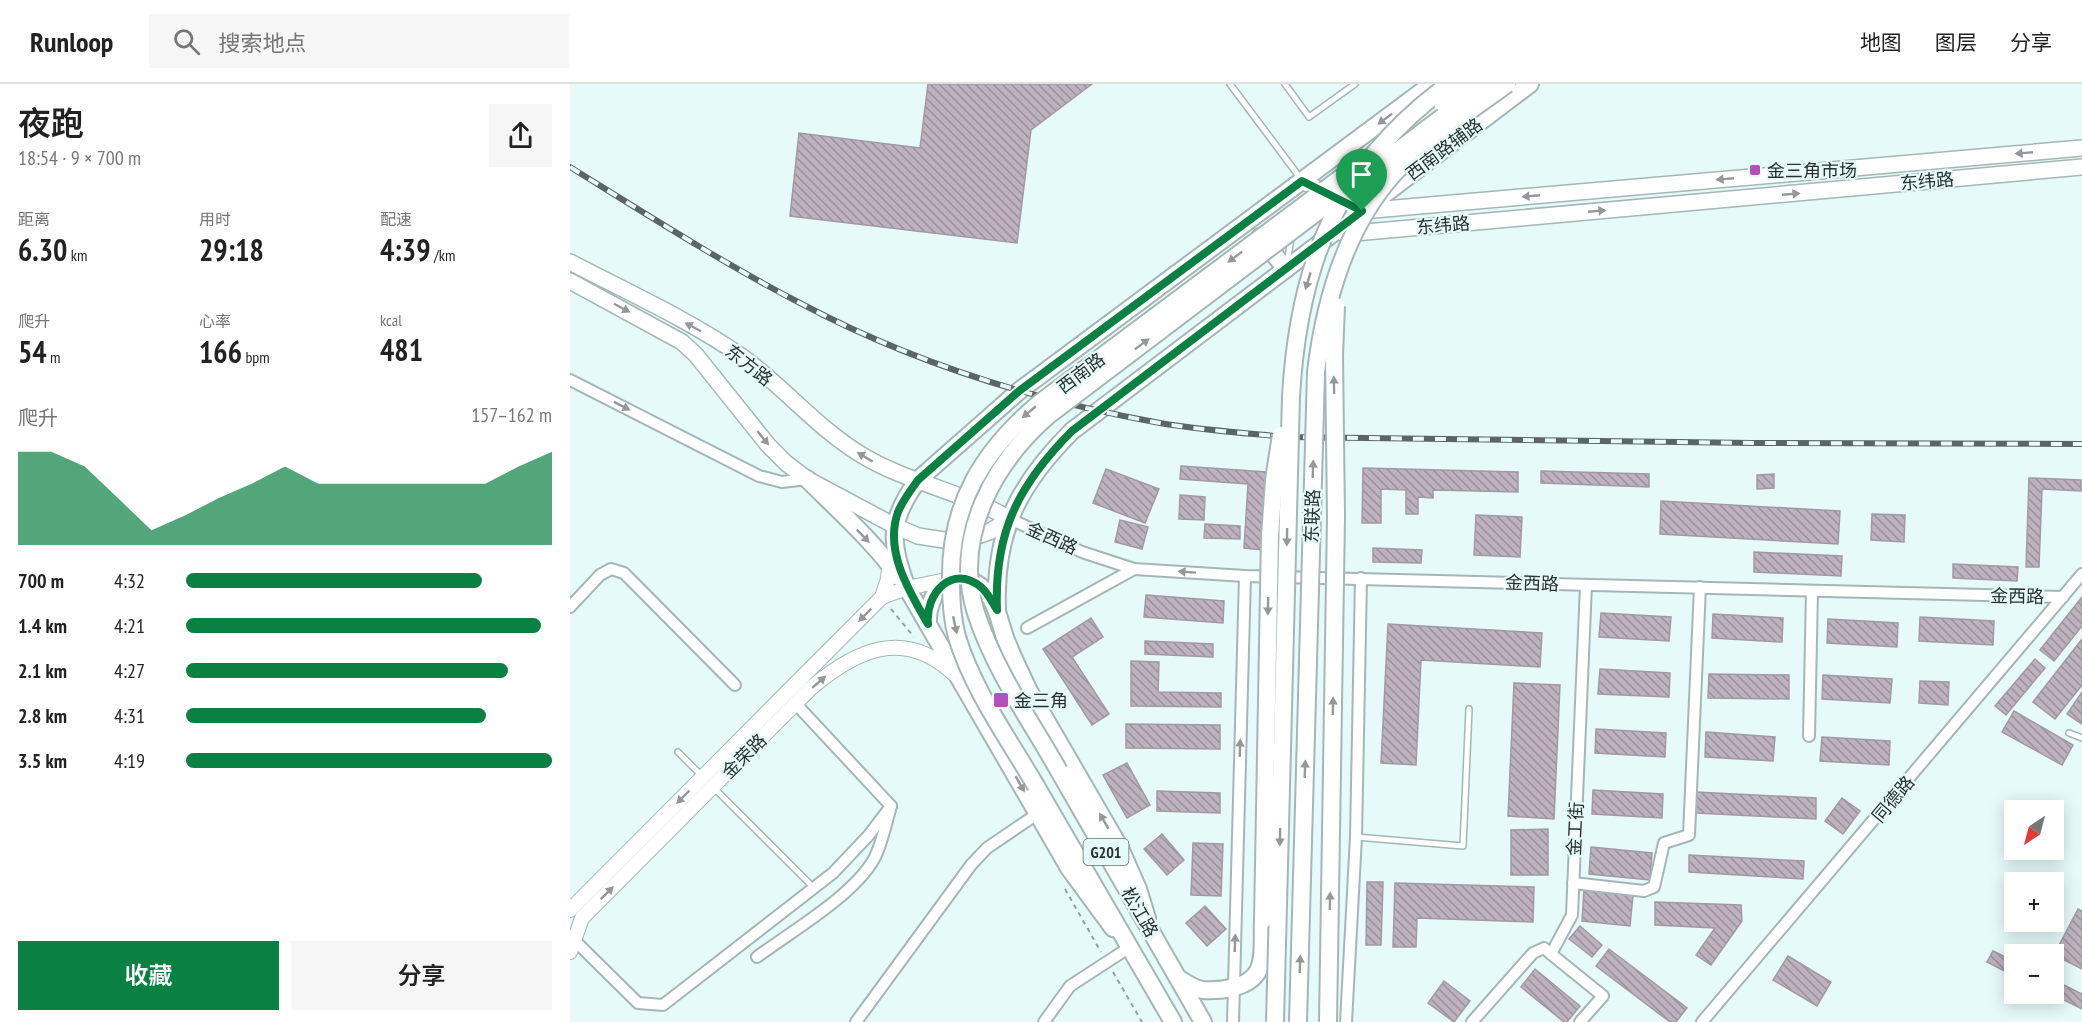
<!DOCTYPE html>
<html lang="zh">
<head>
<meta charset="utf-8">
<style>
  :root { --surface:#fff; --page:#f6f6f6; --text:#222; --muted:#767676; --line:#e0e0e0; --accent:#0b8043 }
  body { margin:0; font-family:"PT Sans Narrow","Noto Sans SC",sans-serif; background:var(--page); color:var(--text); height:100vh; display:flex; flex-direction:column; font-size:22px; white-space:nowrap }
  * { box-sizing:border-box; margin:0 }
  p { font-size:20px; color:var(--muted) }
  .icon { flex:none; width:33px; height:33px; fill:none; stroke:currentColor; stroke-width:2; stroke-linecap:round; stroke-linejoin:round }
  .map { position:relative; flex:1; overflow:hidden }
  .details { display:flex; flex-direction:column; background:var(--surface); width:570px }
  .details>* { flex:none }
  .needle { width:39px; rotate:216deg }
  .fabs { position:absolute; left:1434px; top:716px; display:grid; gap:12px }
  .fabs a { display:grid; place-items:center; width:60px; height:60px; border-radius:0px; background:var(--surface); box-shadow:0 3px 15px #0003; font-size:30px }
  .pin { position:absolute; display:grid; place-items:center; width:51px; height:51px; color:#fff; margin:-62px -26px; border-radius:50% 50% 50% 0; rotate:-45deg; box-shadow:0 0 6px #0007 }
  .pin .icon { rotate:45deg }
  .round { display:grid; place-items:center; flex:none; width:63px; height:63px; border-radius:0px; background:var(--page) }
  .headline { display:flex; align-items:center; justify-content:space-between; height:102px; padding:0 18px }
  h1 { font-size:33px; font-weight:600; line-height:45px }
  .figures { display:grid; grid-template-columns:repeat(3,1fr); gap:9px; height:102px; padding:6px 18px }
  .figures div { display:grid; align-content:center }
  .figures b { font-size:30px; font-weight:600 }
  .figures small { font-size:16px; font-weight:400 }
  .figures p { font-size:16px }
  .chart { height:168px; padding:12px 18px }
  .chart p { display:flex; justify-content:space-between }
  .chart svg { width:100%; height:108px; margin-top:6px; fill:var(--accent); opacity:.7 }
  .cta { display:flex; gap:12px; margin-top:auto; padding:12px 18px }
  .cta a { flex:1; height:69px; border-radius:0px; background:var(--accent); color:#fff; font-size:24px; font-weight:600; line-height:69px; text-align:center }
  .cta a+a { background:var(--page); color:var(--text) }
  ul { padding:0 18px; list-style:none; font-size:20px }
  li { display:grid; grid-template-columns:96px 72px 1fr; align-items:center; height:45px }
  li i { height:15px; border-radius:8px; background:var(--accent) }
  header { display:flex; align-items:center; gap:36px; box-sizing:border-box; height:84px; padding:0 30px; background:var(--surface); border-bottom:2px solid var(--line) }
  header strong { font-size:28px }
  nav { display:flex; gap:33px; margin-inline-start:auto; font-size:21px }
  .search { width:420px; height:54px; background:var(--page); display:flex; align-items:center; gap:15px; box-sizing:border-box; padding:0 21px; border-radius:0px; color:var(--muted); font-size:22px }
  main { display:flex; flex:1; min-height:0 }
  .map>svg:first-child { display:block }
  .building { fill:url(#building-back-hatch); stroke:#a399a4; stroke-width:1.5 }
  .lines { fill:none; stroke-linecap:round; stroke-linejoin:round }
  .service-casing { stroke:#a4b6b6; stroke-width:8 }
  .minor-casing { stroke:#a4b6b6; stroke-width:14 }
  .tertiary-casing { stroke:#a4b6b6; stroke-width:16 }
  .secondary-casing { stroke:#a4b6b6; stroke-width:18 }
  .primary-casing { stroke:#a4b6b6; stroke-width:20 }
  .trunk-casing { stroke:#a4b6b6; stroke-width:20 }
  .path { stroke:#94a1a1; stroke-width:2; stroke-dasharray:4.5 4.5; stroke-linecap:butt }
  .service { stroke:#fff; stroke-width:5 }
  .minor { stroke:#fff; stroke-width:10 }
  .tertiary { stroke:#fff; stroke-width:14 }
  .secondary { stroke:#fff; stroke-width:15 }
  .primary { stroke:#fff; stroke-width:16 }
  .trunk { stroke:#fff; stroke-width:16 }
  .rail-casing { stroke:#5b6565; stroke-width:6 }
  .rail { stroke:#e7fafa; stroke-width:4; stroke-dasharray:11; stroke-linecap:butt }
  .trunk-bridge-casing { stroke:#a4b6b6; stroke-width:20; stroke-linecap:butt }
  .trunk-bridge { stroke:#fff; stroke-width:16 }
  .oneway { fill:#949898 }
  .route-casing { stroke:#fff; stroke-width:12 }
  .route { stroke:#0b8043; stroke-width:8 }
  .poi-dot { fill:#b251b9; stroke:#e7fafa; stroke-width:2 }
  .labels { text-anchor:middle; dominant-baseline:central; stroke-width:4.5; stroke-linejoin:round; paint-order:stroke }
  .shield { fill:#e7fafa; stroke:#636d6d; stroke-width:1.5 }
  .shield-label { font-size:16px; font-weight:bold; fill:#2a3131 }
  .street-label { font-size:18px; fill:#2a3131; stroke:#e7fafa }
  .poi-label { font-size:18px; fill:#2a3131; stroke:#e7fafa; text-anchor:start }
</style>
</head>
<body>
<header>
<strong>Runloop</strong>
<div class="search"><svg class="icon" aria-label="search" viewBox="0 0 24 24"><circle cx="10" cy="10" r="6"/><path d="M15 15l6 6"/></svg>搜索地点</div>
<nav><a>地图</a><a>图层</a><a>分享</a></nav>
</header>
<main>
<section class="details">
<div class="headline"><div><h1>夜跑</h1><p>18:54 · 9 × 700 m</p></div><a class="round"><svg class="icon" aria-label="share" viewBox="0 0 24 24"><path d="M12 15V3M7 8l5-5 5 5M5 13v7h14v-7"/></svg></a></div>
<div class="figures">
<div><p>距离</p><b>6.30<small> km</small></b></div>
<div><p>用时</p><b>29:18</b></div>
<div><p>配速</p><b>4:39<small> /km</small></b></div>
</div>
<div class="figures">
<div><p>爬升</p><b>54<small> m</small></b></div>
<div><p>心率</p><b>166<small> bpm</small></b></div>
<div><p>kcal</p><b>481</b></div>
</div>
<div class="chart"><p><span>爬升</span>157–162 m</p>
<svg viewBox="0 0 160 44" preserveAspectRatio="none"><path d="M0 44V6L10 6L20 12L30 25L40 38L50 32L60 25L70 19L80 12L90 19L100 19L110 19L120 19L130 19L140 19L150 12L160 6V44z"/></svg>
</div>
<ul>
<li><b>700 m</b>4:32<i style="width:81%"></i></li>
<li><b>1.4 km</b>4:21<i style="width:97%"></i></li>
<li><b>2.1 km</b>4:27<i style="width:88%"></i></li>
<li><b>2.8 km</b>4:31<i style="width:82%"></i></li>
<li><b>3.5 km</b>4:19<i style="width:100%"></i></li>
</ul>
<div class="cta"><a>收藏</a><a>分享</a></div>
</section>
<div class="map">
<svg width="1512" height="938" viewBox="0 0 1512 938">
  <defs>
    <pattern id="building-back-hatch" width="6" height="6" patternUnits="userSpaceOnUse" patternTransform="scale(1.5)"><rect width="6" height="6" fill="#bdb2bd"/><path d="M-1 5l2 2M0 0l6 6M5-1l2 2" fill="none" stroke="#9a919a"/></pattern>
  </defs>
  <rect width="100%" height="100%" fill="#e7fafa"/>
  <g class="building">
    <polygon points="358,0 522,0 461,46 447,159 220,132 229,49 350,64"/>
    <polygon points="611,382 697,388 692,466 674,464 678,400 610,395"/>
    <polygon points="793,384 948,388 948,408 863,406 863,414 848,413 848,430 836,430 836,406 811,405 811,439 792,439"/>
    <polygon points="536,385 589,405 575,439 523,419"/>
    <polygon points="971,387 1079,390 1079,403 971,399"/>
    <polygon points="1204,390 1204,404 1187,405 1187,391"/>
    <polygon points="1459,394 1511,396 1511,407 1472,405 1469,483 1456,483"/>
    <polygon points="610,411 635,413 634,436 609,435"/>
    <polygon points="1091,417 1270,427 1268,460 1090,450"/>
    <polygon points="1302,430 1335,431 1334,458 1301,456"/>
    <polygon points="906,431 952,433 950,473 904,471"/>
    <polygon points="550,436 578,443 572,465 545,458"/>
    <polygon points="635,440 670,442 670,455 634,454"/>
    <polygon points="803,464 852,466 851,479 803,478"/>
    <polygon points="1184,468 1272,472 1271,492 1184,488"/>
    <polygon points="1383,480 1448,483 1447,497 1383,494"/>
    <polygon points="576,511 654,517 653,539 574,533"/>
    <polygon points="1512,513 1512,542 1484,577 1470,566"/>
    <polygon points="1031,529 1101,533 1099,557 1029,553"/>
    <polygon points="1143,530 1213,534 1212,558 1142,554"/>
    <polygon points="1350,533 1424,537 1423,561 1349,557"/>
    <polygon points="521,534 533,553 502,573 539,630 522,641 473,565"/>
    <polygon points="1258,535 1328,539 1327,563 1257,559"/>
    <polygon points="818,540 972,549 970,583 851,576 846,681 811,679"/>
    <polygon points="1512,555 1512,601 1485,635 1463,618"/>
    <polygon points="575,557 643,560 643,573 575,570"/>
    <polygon points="1465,575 1475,584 1436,631 1425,622"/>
    <polygon points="561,577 589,578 588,608 651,609 651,623 561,622"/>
    <polygon points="1030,585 1100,589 1099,613 1028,610"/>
    <polygon points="1139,590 1219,591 1219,615 1138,614"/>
    <polygon points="1253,591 1322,595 1320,619 1252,615"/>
    <polygon points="1350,597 1379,598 1378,621 1349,619"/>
    <polygon points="944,599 990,601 984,735 938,732"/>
    <polygon points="1512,608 1512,640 1497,630"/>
    <polygon points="1444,627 1503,661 1492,681 1432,648"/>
    <polygon points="556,640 650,641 650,665 556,664"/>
    <polygon points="1026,645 1096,649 1095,673 1025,669"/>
    <polygon points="1136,648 1205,653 1203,677 1135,673"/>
    <polygon points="1252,653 1320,657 1319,681 1250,677"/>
    <polygon points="557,679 580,721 557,734 533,691"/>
    <polygon points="1023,706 1093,710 1092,734 1022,730"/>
    <polygon points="587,707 650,709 650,729 587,727"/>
    <polygon points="1126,708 1246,714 1246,735 1126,729"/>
    <polygon points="1272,714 1290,727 1273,750 1255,737"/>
    <polygon points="978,745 978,791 941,791 941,746"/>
    <polygon points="592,750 614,776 597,791 574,765"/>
    <polygon points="623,759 653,760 651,812 621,811"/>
    <polygon points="1021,763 1082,769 1080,796 1019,790"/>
    <polygon points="1119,771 1234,777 1233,795 1119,788"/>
    <polygon points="797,798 813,798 811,861 796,861"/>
    <polygon points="825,799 964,803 963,838 847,834 846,863 823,863"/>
    <polygon points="1014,806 1063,811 1060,842 1012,837"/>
    <polygon points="1085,818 1171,821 1172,837 1141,881 1126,871 1145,844 1085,841"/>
    <polygon points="635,822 656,845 637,862 616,839"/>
    <polygon points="1508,825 1512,827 1512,885 1484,871"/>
    <polygon points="1010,842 1032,861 1022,873 999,855"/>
    <polygon points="1039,865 1117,924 1106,938 1100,938 1026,882"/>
    <polygon points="1423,867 1444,877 1444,892 1417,878"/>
    <polygon points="1218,872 1261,898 1247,922 1203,896"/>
    <polygon points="965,885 1010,922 997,938 994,938 951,903"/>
    <polygon points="1484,896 1512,910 1512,925 1480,909 1484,909"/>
    <polygon points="874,897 900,917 884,938 858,919"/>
  </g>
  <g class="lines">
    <g class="service-casing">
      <g id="service">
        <polyline points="660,0 731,95"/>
        <polyline points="715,0 739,33 785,0"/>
        <polyline points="717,180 721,154"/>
        <polyline points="1499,649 1512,654"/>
        <polyline points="108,668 133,693"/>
        <polyline points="144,704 244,804"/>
        <polyline points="786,753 893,762 899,625"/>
      </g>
    </g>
    <g class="minor-casing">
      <g id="minor">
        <polyline points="0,296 189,392 212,398 237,395"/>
        <polyline points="440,435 512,468 564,485 675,492 1493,513"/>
        <polyline points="0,523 30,491 41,485 54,489 165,601"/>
        <polyline points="457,544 564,485"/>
        <polyline points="1239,652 1242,507"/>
        <polyline points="1003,799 1074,807 1084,803 1094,759 1119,751 1130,503"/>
        <polyline points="0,852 68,919 93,921 263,789 299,751 321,722"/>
        <polyline points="981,870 1033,912 1010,938"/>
        <path d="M187,873C222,847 283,812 304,775C312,760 316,739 321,722L226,620"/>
        <polyline points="286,938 401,781 417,764 467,730"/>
        <polyline points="474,938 500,902 560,863"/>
        <polyline points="663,938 675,492"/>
        <polyline points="776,938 786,753 791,494"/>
        <polyline points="902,938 963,869 974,864 981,870 1002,831 1016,501"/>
        <polyline points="1132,938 1512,490"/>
      </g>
    </g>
    <g class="tertiary-casing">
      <g id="tertiary">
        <polyline points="312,513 318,495 320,474"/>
        <polyline points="0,826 312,513 337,504 381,495"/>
        <path d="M0,868L12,834L241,604C286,566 334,543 384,590"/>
      </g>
    </g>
    <g class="secondary-casing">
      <g id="secondary">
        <polyline points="732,97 792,127 1512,64"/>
        <polyline points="774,150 1512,83"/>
        <path d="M0,178C57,208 118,235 171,272C213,302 246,343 290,370C337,399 392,407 440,435L419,448L399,455L374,456L348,452L325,442L237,395L216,379L198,361L126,271L112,258L0,197"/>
      </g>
    </g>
    <g class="primary-casing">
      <g id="primary">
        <polyline points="690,153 716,185"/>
        <path d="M237,395C268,426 303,457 329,493"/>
        <path d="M427,526C424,448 448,401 502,347L960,0"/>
        <path d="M358,540C356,510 381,480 410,502C427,515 429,538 436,556C443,574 451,590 459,607L550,764L568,805L577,834"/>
        <path d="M543,844L499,784L337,504C320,458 318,437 348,396L449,307L862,0"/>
      </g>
    </g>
    <g class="trunk-casing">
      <g id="trunk">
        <polyline points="489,687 633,938"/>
        <polyline points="466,702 603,938"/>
        <path d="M608,894C616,899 624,905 633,906C651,907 679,904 688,887C695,873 692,852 693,836"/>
      </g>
    </g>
    <g class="path">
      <polyline points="321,525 344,553"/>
      <polyline points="495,805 531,868"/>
      <polyline points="543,888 572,938"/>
    </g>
    <use href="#service" class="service"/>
    <use href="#minor" class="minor"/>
    <use href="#tertiary" class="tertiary"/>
    <use href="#secondary" class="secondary"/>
    <use href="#primary" class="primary"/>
    <use href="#trunk" class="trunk"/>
    <g class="rail-casing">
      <path id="rail" d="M0,83C76,130 151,178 230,219C341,278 466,317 590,339C631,346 674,349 716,353L1184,359L1512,360"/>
    </g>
    <use href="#rail" class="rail"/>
    <g class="trunk-bridge-casing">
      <g id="trunk-bridge">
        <polyline points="872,19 897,0"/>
        <path d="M489,687C460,636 424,585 406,529C382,453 424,378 480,330L916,0"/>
        <path d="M466,702C438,654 403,606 387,553C382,535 381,517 381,498C379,421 413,366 471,318L788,81"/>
        <polyline points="693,836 700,452 704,396 711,351"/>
        <path d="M705,938L721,312C729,176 768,82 879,0"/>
        <path d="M728,938L746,288C755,214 778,135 832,81C863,50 902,26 937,0"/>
        <polyline points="758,938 766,433 764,271 766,222"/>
      </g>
    </g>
    <use href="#trunk-bridge" class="trunk-bridge"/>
  </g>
  <defs><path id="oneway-solid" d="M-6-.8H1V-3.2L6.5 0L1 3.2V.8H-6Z" transform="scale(1.5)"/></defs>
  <g class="oneway">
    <use href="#oneway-solid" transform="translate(815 35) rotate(143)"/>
    <use href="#oneway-solid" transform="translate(1454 69) rotate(175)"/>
    <use href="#oneway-solid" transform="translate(1155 95) rotate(175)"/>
    <use href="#oneway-solid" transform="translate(1221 110) rotate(-5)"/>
    <use href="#oneway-solid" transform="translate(961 112) rotate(175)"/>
    <use href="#oneway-solid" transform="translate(1027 127) rotate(-5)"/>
    <use href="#oneway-solid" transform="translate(665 173) rotate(143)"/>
    <use href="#oneway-solid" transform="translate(738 197) rotate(107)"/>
    <use href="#oneway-solid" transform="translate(52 224) rotate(28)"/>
    <use href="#oneway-solid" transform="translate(123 243) rotate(-152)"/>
    <use href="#oneway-solid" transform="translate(572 260) rotate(-37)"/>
    <use href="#oneway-solid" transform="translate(764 301) rotate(-91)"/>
    <use href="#oneway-solid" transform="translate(52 322) rotate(27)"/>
    <use href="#oneway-solid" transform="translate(459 328) rotate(140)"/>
    <use href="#oneway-solid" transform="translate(193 354) rotate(51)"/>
    <use href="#oneway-solid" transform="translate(295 373) rotate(-149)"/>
    <use href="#oneway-solid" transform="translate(743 385) rotate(-88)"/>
    <use href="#oneway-solid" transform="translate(293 452) rotate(46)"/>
    <use href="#oneway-solid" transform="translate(717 453) rotate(91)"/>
    <use href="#oneway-solid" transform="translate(617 488) rotate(-176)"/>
    <use href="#oneway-solid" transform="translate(698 522) rotate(91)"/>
    <use href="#oneway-solid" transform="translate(295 531) rotate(135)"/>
    <use href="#oneway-solid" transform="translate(385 541) rotate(78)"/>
    <use href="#oneway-solid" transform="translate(249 598) rotate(-41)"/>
    <use href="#oneway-solid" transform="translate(763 622) rotate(-89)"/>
    <use href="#oneway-solid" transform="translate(670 664) rotate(-88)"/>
    <use href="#oneway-solid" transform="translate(735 685) rotate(-88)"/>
    <use href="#oneway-solid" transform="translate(450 700) rotate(60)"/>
    <use href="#oneway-solid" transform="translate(113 713) rotate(135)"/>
    <use href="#oneway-solid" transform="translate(534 737) rotate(-120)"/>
    <use href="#oneway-solid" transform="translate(710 753) rotate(91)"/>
    <use href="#oneway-solid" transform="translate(37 809) rotate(-45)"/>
    <use href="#oneway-solid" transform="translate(760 817) rotate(-89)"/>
    <use href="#oneway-solid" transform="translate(665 859) rotate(-88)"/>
    <use href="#oneway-solid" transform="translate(730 880) rotate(-88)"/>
  </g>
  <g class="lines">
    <g class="route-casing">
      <path id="route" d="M732,97L792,127L502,347C448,401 424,449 427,526C422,518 418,509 411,503C382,479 355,510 358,540C339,507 314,467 328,428C333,416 341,406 348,396L449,307Z"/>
    </g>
    <use href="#route" class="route"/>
  </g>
  <g class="poi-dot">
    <rect x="1179" y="80" width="12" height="12" rx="3"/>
    <rect x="423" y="608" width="16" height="16" rx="3"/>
  </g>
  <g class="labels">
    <rect class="shield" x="513.5" y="755" width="45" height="26" rx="4.5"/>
    <g class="shield-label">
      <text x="536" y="768">G201</text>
    </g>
    <g class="street-label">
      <text transform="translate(874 65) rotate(-37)">西南路辅路</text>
      <text transform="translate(1357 97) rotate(-5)">东纬路</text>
      <text transform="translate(873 141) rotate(-5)">东纬路</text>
      <text transform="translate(179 281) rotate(38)">东方路</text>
      <text transform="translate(511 289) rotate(-37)">西南路</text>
      <text transform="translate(742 432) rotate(-88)">东联路</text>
      <text transform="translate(482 454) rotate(24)">金西路</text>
      <text transform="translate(962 499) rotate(2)">金西路</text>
      <text transform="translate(1447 512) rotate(1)">金西路</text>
      <text transform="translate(174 672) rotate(-45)">金荣路</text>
      <text transform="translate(1323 715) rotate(-50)">同德路</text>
      <text transform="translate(1005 745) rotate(-87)">金工街</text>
      <text transform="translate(570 828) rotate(60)">松江路</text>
    </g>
    <g class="poi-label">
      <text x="1197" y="86">金三角市场</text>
      <text x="444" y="616">金三角</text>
    </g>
  </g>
</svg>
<div class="fabs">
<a><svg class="needle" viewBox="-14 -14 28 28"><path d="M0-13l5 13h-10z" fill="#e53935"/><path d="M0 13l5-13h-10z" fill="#767676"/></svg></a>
<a>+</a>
<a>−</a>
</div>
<div class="pin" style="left:792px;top:127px;background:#1e9e55"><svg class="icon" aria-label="arrive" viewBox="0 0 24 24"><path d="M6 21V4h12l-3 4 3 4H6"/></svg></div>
</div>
</main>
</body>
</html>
